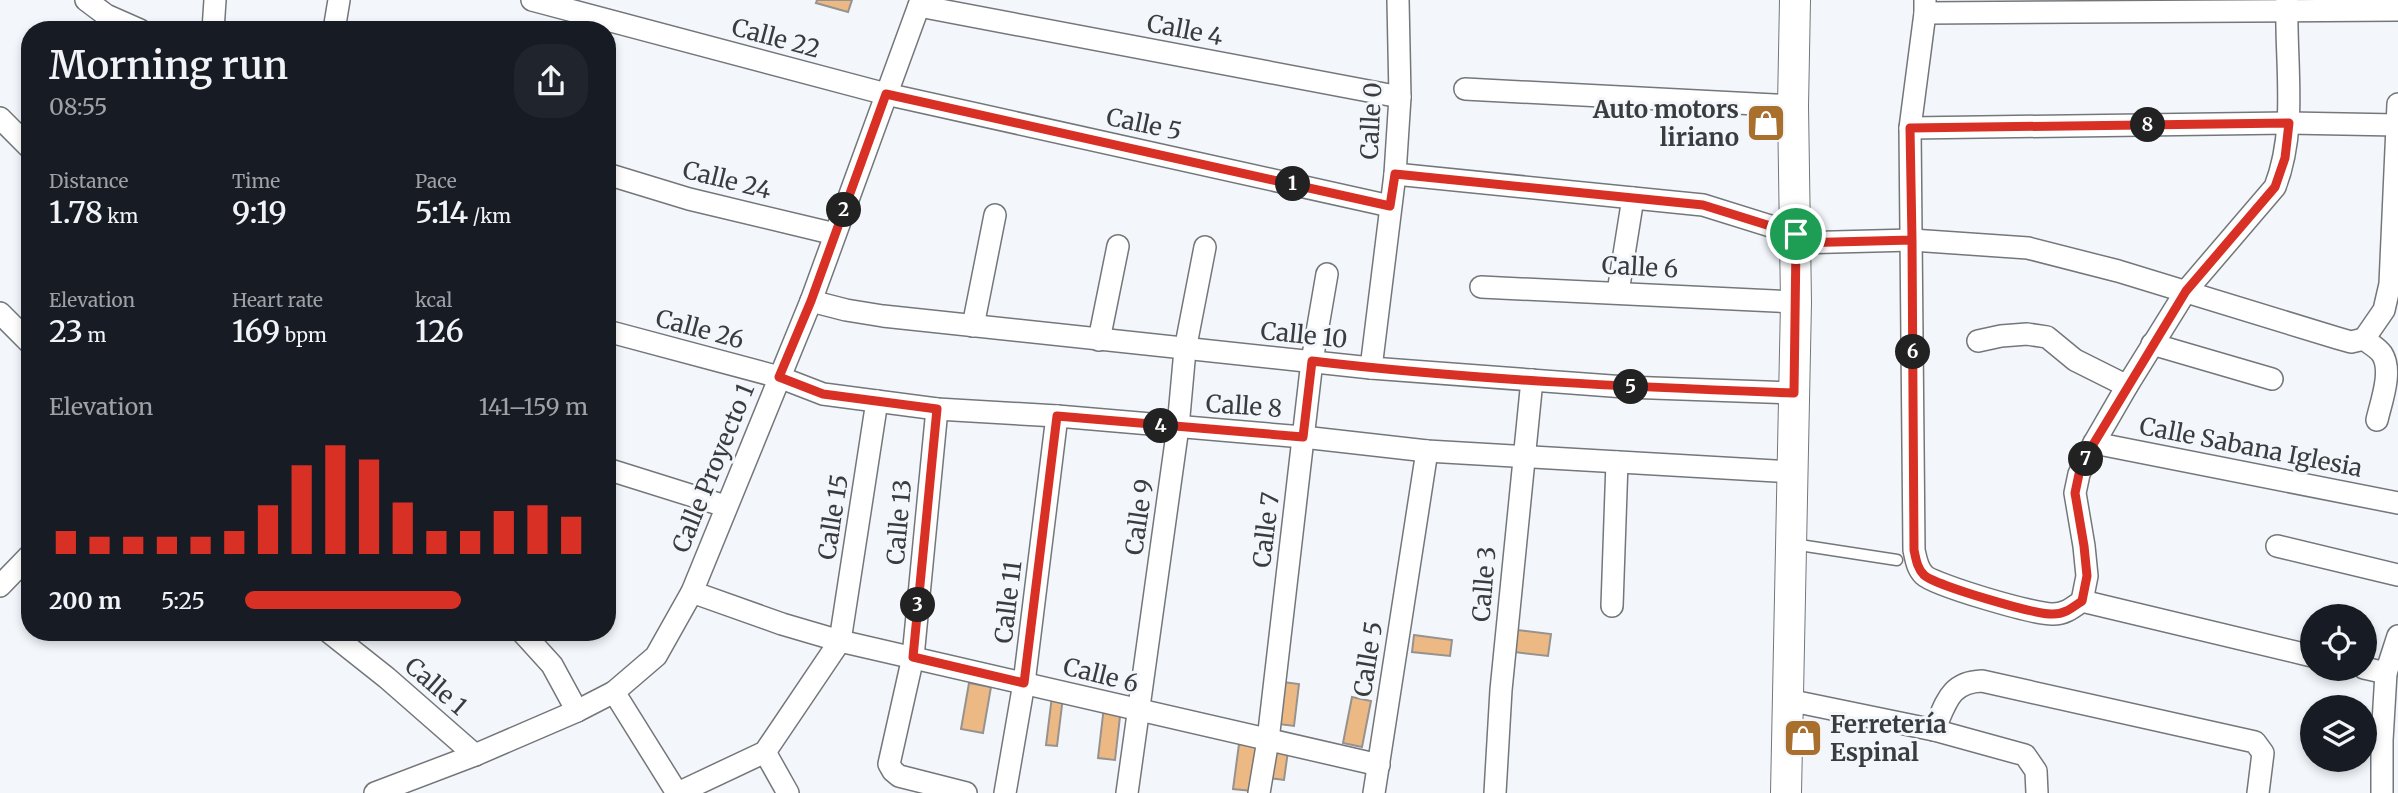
<!DOCTYPE html>
<html lang="en">
<head>
<meta charset="utf-8">
<style>
  :root { --surface:#171b24; --page:#20242c; --text:#f1f3f6; --muted:#9ea1a6; --accent:#d93025 }
  body { margin:0; font-family:Merriweather,serif; background:var(--page); color:var(--text); height:100vh; display:flex; flex-direction:column; font-size:26px; white-space:nowrap }
  * { box-sizing:border-box; margin:0 }
  p { font-size:23px; color:var(--muted) }
  .icon { flex:none; width:38px; height:38px; fill:none; stroke:currentColor; stroke-width:2; stroke-linecap:round; stroke-linejoin:round }
  .map { position:relative; flex:1; overflow:hidden }
  .details { position:absolute; left:21px; top:21px; width:595px; height:620px; display:flex; flex-direction:column; background:var(--surface); border-radius:28px; box-shadow:0 4px 10px #0003 }
  .details>* { flex:none }
  .controls { position:absolute; left:2300px; top:604px; display:grid; gap:14px }
  .controls a { display:grid; place-items:center; width:77px; height:77px; border-radius:50%; background:var(--surface); box-shadow:0 4px 10px #0003; font-size:35px }
  .pin { position:absolute; display:grid; place-items:center; width:60px; height:60px; color:#fff; margin:-30px; border:4px solid #fff; border-radius:50%; box-shadow:0 2px 7px #0007 }
  .km { position:absolute; width:35px; height:35px; margin:-18px; border-radius:50%; background:#222; color:#fff; font-size:19px; line-height:35px; text-align:center }
  .round { display:grid; place-items:center; flex:none; width:74px; height:74px; border-radius:28px; background:var(--page) }
  .summary { display:flex; align-items:center; justify-content:space-between; height:119px; padding:0 28px }
  h1 { font-size:38px; font-weight:600; line-height:52px }
  .metrics { display:grid; grid-template-columns:repeat(3,1fr); gap:10px; height:119px; padding:7px 28px }
  .metrics div { display:grid; align-content:center }
  .metrics b { font-size:30px; font-weight:600 }
  .metrics small { font-size:19px; font-weight:400 }
  .metrics p { font-size:19px }
  .chart { height:196px; padding:14px 28px }
  .chart p { display:flex; justify-content:space-between }
  .chart svg { width:100%; height:126px; margin-top:7px; stroke:var(--accent); stroke-width:6 }
  ul { padding:0 28px; list-style:none; font-size:23px }
  li { display:grid; grid-template-columns:112px 84px 1fr; align-items:center; height:52px }
  li i { height:18px; border-radius:9px; background:var(--accent) }
  .map>svg:first-child { display:block }
  .building { fill:#ecb984; stroke:#96928f; stroke-width:2 }
  .lines { fill:none; stroke-linecap:round; stroke-linejoin:round }
  .lane-casing { stroke:#73777a; stroke-width:13 }
  .street-casing { stroke:#73777a; stroke-width:24 }
  .secondary-casing { stroke:#73777a; stroke-width:32 }
  .lane { stroke:#fff; stroke-width:10 }
  .street { stroke:#fff; stroke-width:21 }
  .secondary { stroke:#fff; stroke-width:30 }
  .route-casing { stroke:#fff; stroke-width:14 }
  .route { stroke:#d93025; stroke-width:9 }
  .labels { text-anchor:middle; dominant-baseline:central; stroke-width:6; stroke-linejoin:round; paint-order:stroke }
  .street-label { font-size:24px; fill:#3a3c3e; stroke:#f3f7fb }
  .poi-label { font-size:24px; font-weight:bold; fill:#3a3c3e; stroke:#f3f7fb; text-anchor:end }
</style>
</head>
<body>
<div class="map">
<svg width="2398" height="793" viewBox="0 0 2398 793">
  <rect width="100%" height="100%" fill="#f3f7fb"/>
  <g class="building">
    <polygon points="817,0 852,0 848,12 816,3"/>
    <polygon points="1517,630 1551,634 1548,656 1514,652"/>
    <polygon points="1414,635 1452,640 1450,656 1412,652"/>
    <polygon points="1283,682 1299,684 1294,726 1278,724"/>
    <polygon points="969,683 991,687 983,733 961,729"/>
    <polygon points="1052,696 1063,697 1057,746 1046,745"/>
    <polygon points="1352,697 1371,701 1362,747 1343,743"/>
    <polygon points="1104,706 1121,708 1115,760 1098,758"/>
    <polygon points="1239,744 1257,747 1252,791 1233,789"/>
    <polygon points="1273,749 1288,751 1284,780 1269,778"/>
  </g>
  <g class="lines">
    <g class="lane-casing">
      <polyline id="lane" points="1793,544 1897,560"/>
    </g>
    <g class="street-casing">
      <g id="street">
        <polyline points="86,0 106,15 140,30"/>
        <polyline points="532,0 886,94 1390,206"/>
        <path d="M1925,0V13L1910,128L1914,550C1916,559 1917,568 1924,575C1934,585 2036,615 2053,614C2065,614 2072,608 2082,601L2312,656"/>
        <polyline points="919,6 1400,97"/>
        <polyline points="1925,13 2398,10"/>
        <polyline points="213,30 215,0"/>
        <polyline points="334,30 339,0"/>
        <polyline points="1465,89 1793,106"/>
        <polyline points="0,118 30,148"/>
        <polyline points="1910,128 2289,123 2397,125"/>
        <polyline points="607,174 689,199 835,234"/>
        <polyline points="1395,174 1703,205 1796,234"/>
        <polyline points="1796,243 1912,240 2028,248 2118,271 2337,338 2351,342 2364,339"/>
        <polyline points="1481,287 1796,302"/>
        <polyline points="1618,292 1633,198"/>
        <polyline points="811,301 846,310 883,316 1371,368 1625,387 1794,393"/>
        <polyline points="0,313 30,343"/>
        <polyline points="973,326 995,215"/>
        <polyline points="607,331 779,377 823,394 937,409 1057,416 1303,437 1427,451 1793,472"/>
        <polyline points="2364,339 2384,310 2390,284 2398,104"/>
        <path d="M2364,339C2370,344 2378,348 2382,354C2393,371 2381,402 2377,420"/>
        <polyline points="1099,340 1118,246"/>
        <polyline points="1978,341 2001,336 2027,334 2047,337 2075,360 2127,386"/>
        <polyline points="2152,344 2272,379"/>
        <polyline points="1371,368 1395,174 1400,97 1398,0"/>
        <polyline points="937,409 913,657 889,764 893,771 899,776 966,793"/>
        <polyline points="2094,443 2398,503"/>
        <polyline points="607,469 725,506"/>
        <polyline points="2277,546 2398,575"/>
        <polyline points="0,586 30,555"/>
        <polyline points="692,592 782,624 840,641 1379,765"/>
        <path d="M2082,601L2087,576L2084,546L2075,493L2079,474L2094,443L2127,386L2186,291L2275,187C2298,128 2285,62 2287,0"/>
        <polyline points="1612,606 1617,462"/>
        <polyline points="329,632 387,678 475,755"/>
        <polyline points="522,632 552,665 577,711"/>
        <polyline points="2364,668 2386,673"/>
        <polyline points="614,692 677,793"/>
        <polyline points="1788,700 1934,730 2025,755 2036,771 2037,793"/>
        <path d="M1934,730C1946,704 1949,682 1982,681L2255,742L2263,753L2258,793"/>
        <polyline points="765,752 788,793"/>
        <polyline points="375,793 475,755 577,711 614,692 656,656 692,592 811,301 921,0"/>
        <polyline points="678,793 765,752 840,641 877,401"/>
        <polyline points="1005,793 1024,683 1057,416"/>
        <polyline points="1127,793 1178,427 1185,350 1205,247"/>
        <polyline points="1259,793 1268,740 1312,361 1327,274"/>
        <polyline points="1374,793 1427,451"/>
        <polyline points="1495,793 1501,690 1532,380"/>
        <polyline points="2382,793 2382,740 2386,673 2398,636"/>
      </g>
    </g>
    <g class="secondary-casing">
      <polyline id="secondary" points="1786,793 1796,302 1793,106 1795,0"/>
    </g>
    <use href="#lane" class="lane"/>
    <use href="#street" class="street"/>
    <use href="#secondary" class="secondary"/>
  </g>
  <g class="lines">
    <g class="route-casing">
      <path id="route" d="M1796,234L1703,205L1395,174L1390,206L886,94L811,301L779,377L823,394L937,409L913,657L1024,683L1057,416L1303,437L1312,361C1472,380 1633,387 1794,393L1796,243L1912,240L1914,550C1916,559 1917,568 1924,575C1934,585 2036,615 2053,614C2065,614 2072,608 2082,601L2087,576L2084,546L2075,493L2079,474L2094,443L2186,291L2275,187L2285,158L2289,123L1910,128L1912,240L1796,243V234"/>
    </g>
    <use href="#route" class="route"/>
  </g>
  <defs>
    <g id="shop-square" transform="scale(2.0125)"><rect x="-9" y="-9" width="18" height="18" rx="4" fill="#a86f2d" stroke="#f3f7fb"/><path d="M-5-2.5h2.3a2.7 3.5 0 0 1 5.4 0H5L5.5 6h-11ZM-1.5-2.5h3a1.5 2.3 0 0 0-3 0Z" fill="#fff"/></g>
  </defs>
  <g fill-rule="evenodd">
    <use href="#shop-square" x="1766" y="123"/>
    <use href="#shop-square" x="1803" y="738"/>
  </g>
  <g class="labels">
    <g class="street-label">
      <text transform="translate(1185 30) rotate(11)">Calle 4</text>
      <text transform="translate(776 38) rotate(15)">Calle 22</text>
      <text transform="translate(1371 121) rotate(-87)">Calle 0</text>
      <text transform="translate(1144 124) rotate(12)">Calle 5</text>
      <text transform="translate(727 180) rotate(14)">Calle 24</text>
      <text transform="translate(1640 267) rotate(3)">Calle 6</text>
      <text transform="translate(700 329) rotate(15)">Calle 26</text>
      <text transform="translate(1304 335) rotate(6)">Calle 10</text>
      <text transform="translate(1244 406) rotate(4)">Calle 8</text>
      <text transform="translate(2251 447) rotate(11)">Calle Sabana Iglesia</text>
      <text transform="translate(713 468) rotate(-68)">Calle Proyecto 1</text>
      <text transform="translate(833 517) rotate(-81)">Calle 15</text>
      <text transform="translate(1139 517) rotate(-82)">Calle 9</text>
      <text transform="translate(899 522) rotate(-85)">Calle 13</text>
      <text transform="translate(1266 530) rotate(-83)">Calle 7</text>
      <text transform="translate(1484 584) rotate(-85)">Calle 3</text>
      <text transform="translate(1008 602) rotate(-83)">Calle 11</text>
      <text transform="translate(1368 659) rotate(-81)">Calle 5</text>
      <text transform="translate(1101 675) rotate(14)">Calle 6</text>
      <text transform="translate(436 686) rotate(41)">Calle 1</text>
    </g>
    <g class="poi-label">
      <text x="1739" y="109">Auto motors<tspan x="1739" dy="28">liriano</tspan></text>
      <text x="1830" y="724" text-anchor="start">Ferretería<tspan x="1830" dy="28">Espinal</tspan></text>
    </g>
  </g>
</svg>
<div class="controls">
<a><svg class="icon" aria-label="locate" viewBox="0 0 24 24"><circle cx="12" cy="12" r="6"/><path d="M12 2v4M12 18v4M2 12h4M18 12h4"/></svg></a>
<a><svg class="icon" aria-label="layers" viewBox="0 0 24 24"><path d="M12 4l9 5-9 5-9-5zM3 14l9 5 9-5"/></svg></a>
</div>
<div class="pin" style="left:1796px;top:234px;background:#1e9e55"><svg class="icon" aria-label="arrive" viewBox="0 0 24 24"><path d="M6 21V4h12l-3 4 3 4H6"/></svg></div>
<b class="km" style="left:1293px;top:184px">1</b>
<b class="km" style="left:844px;top:210px">2</b>
<b class="km" style="left:918px;top:605px">3</b>
<b class="km" style="left:1161px;top:426px">4</b>
<b class="km" style="left:1631px;top:387px">5</b>
<b class="km" style="left:1913px;top:352px">6</b>
<b class="km" style="left:2086px;top:459px">7</b>
<b class="km" style="left:2148px;top:125px">8</b>
<section class="details">
<div class="summary"><div><h1>Morning run</h1><p>08:55</p></div><a class="round"><svg class="icon" aria-label="share" viewBox="0 0 24 24"><path d="M12 15V3M7 8l5-5 5 5M5 13v7h14v-7"/></svg></a></div>
<div class="metrics">
<div><p>Distance</p><b>1.78<small> km</small></b></div>
<div><p>Time</p><b>9:19</b></div>
<div><p>Pace</p><b>5:14<small> /km</small></b></div>
</div>
<div class="metrics">
<div><p>Elevation</p><b>23<small> m</small></b></div>
<div><p>Heart rate</p><b>169<small> bpm</small></b></div>
<div><p>kcal</p><b>126</b></div>
</div>
<div class="chart"><p><span>Elevation</span>141–159 m</p>
<svg viewBox="0 0 160 44" preserveAspectRatio="none"><path d="M5 44V36M15 44V38M25 44V38M35 44V38M45 44V38M55 44V36M65 44V27M75 44V13M85 44V6M95 44V11M105 44V26M115 44V36M125 44V36M135 44V29M145 44V27M155 44V31"/></svg>
</div>
<ul>
<li><b>200 m</b>5:25<i style="width:63%"></i></li>
</ul>
</section>
</div>
</body>
</html>
